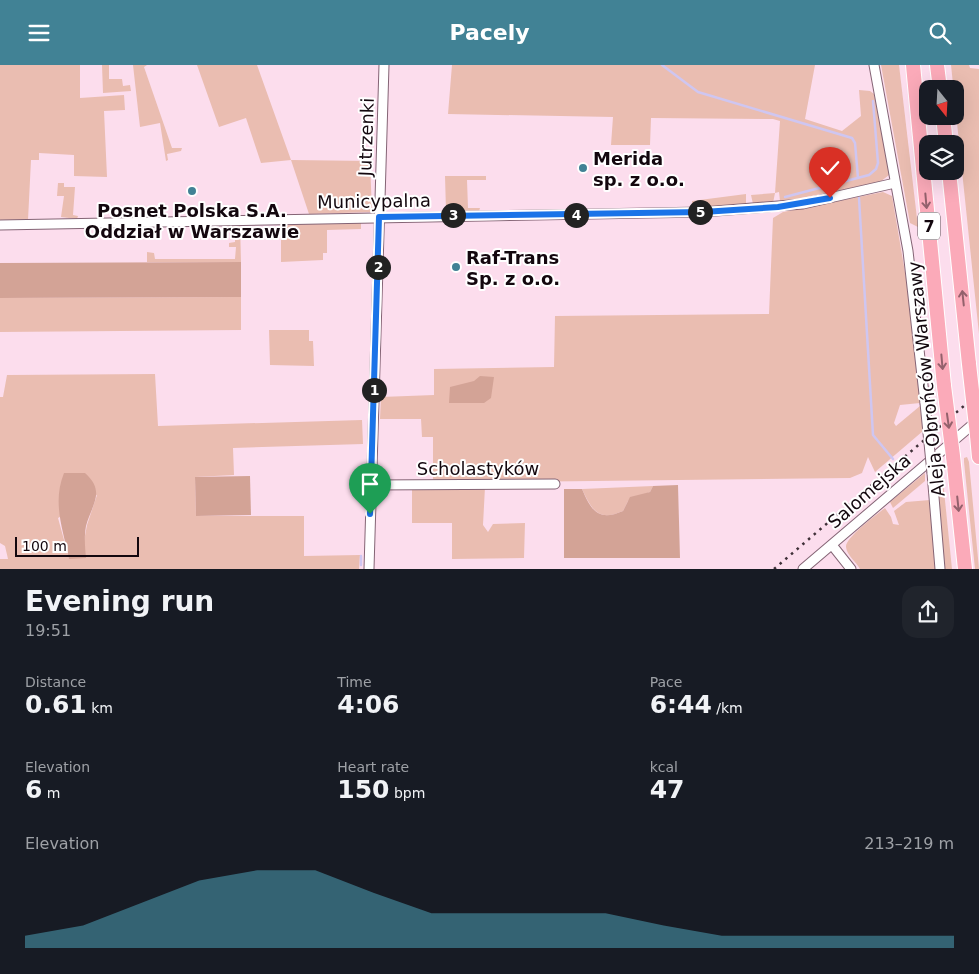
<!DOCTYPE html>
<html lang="en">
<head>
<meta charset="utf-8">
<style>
  :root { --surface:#171b24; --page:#20242c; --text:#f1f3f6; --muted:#9ea1a6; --accent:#418295 }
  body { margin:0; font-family:"DejaVu Sans",sans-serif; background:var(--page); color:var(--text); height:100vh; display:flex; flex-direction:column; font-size:19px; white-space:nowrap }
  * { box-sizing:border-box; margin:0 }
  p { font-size:16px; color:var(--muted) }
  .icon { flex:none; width:28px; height:28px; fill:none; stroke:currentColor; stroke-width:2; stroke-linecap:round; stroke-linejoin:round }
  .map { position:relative; height:504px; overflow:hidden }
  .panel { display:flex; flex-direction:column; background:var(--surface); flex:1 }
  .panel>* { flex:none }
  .needle { width:32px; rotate:162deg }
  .controls { position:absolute; left:919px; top:15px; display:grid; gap:10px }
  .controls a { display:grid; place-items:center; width:45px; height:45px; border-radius:10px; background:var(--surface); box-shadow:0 5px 20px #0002; font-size:25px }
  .scale { position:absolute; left:15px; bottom:12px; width:124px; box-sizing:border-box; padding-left:5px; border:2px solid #13070e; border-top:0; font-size:14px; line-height:18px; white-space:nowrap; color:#13070e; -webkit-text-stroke:4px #fff; paint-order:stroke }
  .pin { position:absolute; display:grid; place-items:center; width:42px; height:42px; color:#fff; margin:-51px -21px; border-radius:50% 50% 50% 0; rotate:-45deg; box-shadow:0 0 5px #0007 }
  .pin .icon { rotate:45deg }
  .km { position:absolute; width:25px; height:25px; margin:-12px; border-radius:50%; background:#222; color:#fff; font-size:14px; line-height:25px; text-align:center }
  .round { display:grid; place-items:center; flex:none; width:52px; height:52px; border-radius:15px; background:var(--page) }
  .head { display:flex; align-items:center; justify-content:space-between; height:85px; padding:0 25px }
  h1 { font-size:28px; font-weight:700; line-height:38px }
  .figures { display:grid; grid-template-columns:repeat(3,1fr); gap:8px; height:85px; padding:5px 25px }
  .figures div { display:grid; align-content:center }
  .figures b { font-size:25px; font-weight:700 }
  .figures small { font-size:14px; font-weight:400 }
  .figures p { font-size:14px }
  .chart { height:140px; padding:10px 25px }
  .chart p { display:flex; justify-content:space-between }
  .chart svg { width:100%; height:90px; margin-top:5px; fill:var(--accent); opacity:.7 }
  header { display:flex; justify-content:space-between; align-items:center; height:65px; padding:0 25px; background:var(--accent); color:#fff; font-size:22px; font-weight:700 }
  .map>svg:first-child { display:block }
  .green { fill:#eabdb1; fill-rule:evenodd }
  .forest { fill:#d3a396 }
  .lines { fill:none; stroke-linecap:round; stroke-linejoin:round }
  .stream { stroke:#cfc6f1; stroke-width:2.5 }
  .minor-casing { stroke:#846475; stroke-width:11 }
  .primary-casing { stroke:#fff; stroke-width:16 }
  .minor { stroke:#fff; stroke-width:9 }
  .primary { stroke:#fbaab9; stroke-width:14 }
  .rail { stroke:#3f3038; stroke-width:2.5; stroke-dasharray:2.5 5; stroke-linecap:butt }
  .minor-bridge-casing { stroke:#846475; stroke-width:11; stroke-linecap:butt }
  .primary-bridge-casing { stroke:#fff; stroke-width:16; stroke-linecap:butt }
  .minor-bridge { stroke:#fff; stroke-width:9 }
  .primary-bridge { stroke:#fbaab9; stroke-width:14 }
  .oneway { stroke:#93616c }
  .route-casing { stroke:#fff; stroke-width:10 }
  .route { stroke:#1a73e8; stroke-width:6 }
  .poi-dot { fill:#418295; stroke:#fff; stroke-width:2 }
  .labels { text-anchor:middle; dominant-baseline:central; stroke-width:4; stroke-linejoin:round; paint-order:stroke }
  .shield { fill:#fff; stroke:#5a5156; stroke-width:1 }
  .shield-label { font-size:16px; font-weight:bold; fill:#13070e }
  .street-label { font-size:18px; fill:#13070e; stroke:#fff }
  .poi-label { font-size:18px; font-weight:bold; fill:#13070e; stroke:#fff; text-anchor:start }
</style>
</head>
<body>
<header><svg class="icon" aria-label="menu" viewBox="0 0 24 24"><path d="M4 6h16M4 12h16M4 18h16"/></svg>Pacely<svg class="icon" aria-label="search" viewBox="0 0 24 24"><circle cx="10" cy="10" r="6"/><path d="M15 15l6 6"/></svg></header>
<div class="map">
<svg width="979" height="504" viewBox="0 0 979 504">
  <rect width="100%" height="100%" fill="#fcdded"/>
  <g class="green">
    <polygon points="0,0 80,0 80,33 124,30 125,45 104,46 107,112 74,111 74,90 39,88 39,95 31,95 28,155 0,155"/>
    <polygon points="102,0 109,0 109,14 122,14 123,21 130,20 131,26 103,28"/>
    <polygon points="133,0 147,0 144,2 172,83 182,83 181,86 167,89 168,95 166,96 160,58 140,62"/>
    <polygon points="197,0 257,0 291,95 370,96 372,147 309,149 291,95 261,98 246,53 219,62"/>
    <polygon points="452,0 815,0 805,54 842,66 861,51 859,25 870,26 874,29 890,105 889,110 880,117 782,137 780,136 779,127 775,128 773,138 753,139 751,130 775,128 780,56 773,54 651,53 650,80 611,80 613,52 448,49"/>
    <polygon points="881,0 899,0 918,162 910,158"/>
    <polygon points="951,0 969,0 970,3 979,4 979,269"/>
    <polygon points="445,111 486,111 486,115 467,115 468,143 480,143 479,146 446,146"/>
    <polygon points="58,118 64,118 64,122 75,122 73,150 78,151 77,154 61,152 64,131 57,131"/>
    <polygon points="883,127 892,131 908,225 920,338 900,340 894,358 896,361 920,341 923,366 875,407 868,392 862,408 850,413 433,418 433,372 422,372 421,354 380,354 381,332 434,330 434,304 554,302 555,251 769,249 773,153 783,147"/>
    <polygon points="746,129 746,139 692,145 692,136"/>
    <polygon points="361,157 361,164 327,165 327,188 323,188 323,195 281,197 281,158"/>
    <polygon points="228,158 240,158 241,197 147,197 147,187 154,188 155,194 235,194 236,182 229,182 229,178 235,177 235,166 225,164"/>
    <polygon points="241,232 241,265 0,267 0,233"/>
    <polygon points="269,265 309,265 309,276 313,276 314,301 270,300"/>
    <path d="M155,309L158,361L362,355L363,379L233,383L234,410L195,412L196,451H304V491L360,490L359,504H0V494H8L5,481L0,478V332H3L7,310ZM97,430L87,460L84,476L69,493L58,453Z"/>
    <polygon points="967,392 969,397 979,504 975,504 964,397 964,393"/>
    <polygon points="942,406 952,504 945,504 937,407"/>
    <polygon points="925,408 925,416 893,443 890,437"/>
    <path d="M653,421L650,427L628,436L623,446C598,457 592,445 582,424Z"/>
    <polygon points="412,422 485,422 483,460 488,467 493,459 525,458 524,493 452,494 452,458 412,458"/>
    <path d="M930,435L935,504H860C856,496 847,491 846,482C845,473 877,449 885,443L891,452L893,459L899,460L894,446L906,437Z"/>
  </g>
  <g class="forest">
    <polygon points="241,197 241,232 0,233 0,198"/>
    <polygon points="480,311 494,312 491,333 484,338 449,338 450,322 474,316"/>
    <path d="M64,408H85C106,427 92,439 86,461C84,472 85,482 86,493L69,494C63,464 52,438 64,408Z"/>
    <polygon points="250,411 251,450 196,451 195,412"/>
    <path d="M678,420L680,493H564V424H582C591,445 598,457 623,446L630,432L650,427L653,421Z"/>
  </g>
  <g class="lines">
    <g class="stream">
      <polyline points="662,0 698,27 852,73 855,78 858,113"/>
      <polyline points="785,132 869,110 876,104 878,98 873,36"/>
      <polyline points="859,133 873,370 893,394"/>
      <polyline points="361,500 361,491"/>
    </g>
    <g class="minor-casing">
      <g id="minor">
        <polyline points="874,0 908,186 925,338"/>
        <polyline points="0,160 703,147 803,139 895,118"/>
        <polyline points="932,408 940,504"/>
        <polyline points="371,420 555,419"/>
        <polyline points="832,480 851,504"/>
        <polyline points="369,504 384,0"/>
        <polyline points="803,504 978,355"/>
      </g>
    </g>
    <g class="primary-casing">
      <g id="primary">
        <polyline points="913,0 944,321"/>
        <polyline points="937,0 940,24"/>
        <polyline points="943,51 946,79"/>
        <polyline points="949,106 969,299"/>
        <polyline points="977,370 979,392"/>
        <polyline points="953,391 965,504"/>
      </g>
    </g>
    <use href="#minor" class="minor"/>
    <use href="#primary" class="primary"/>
    <polyline class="rail" points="774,504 979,328"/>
    <g class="minor-bridge-casing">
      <polyline id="minor-bridge" points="925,338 932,408"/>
    </g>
    <g class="primary-bridge-casing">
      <g id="primary-bridge">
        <polyline points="969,299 977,370"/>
        <polyline points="944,321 953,391"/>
      </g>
    </g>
    <use href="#minor-bridge" class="minor-bridge"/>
    <use href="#primary-bridge" class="primary-bridge"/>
  </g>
  <defs><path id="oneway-shaft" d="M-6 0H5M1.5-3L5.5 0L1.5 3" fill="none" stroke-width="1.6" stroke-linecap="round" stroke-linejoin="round" transform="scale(1.25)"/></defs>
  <g class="oneway">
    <use href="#oneway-shaft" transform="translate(926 136) rotate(85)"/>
    <use href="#oneway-shaft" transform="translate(963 233) rotate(-96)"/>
    <use href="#oneway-shaft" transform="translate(942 297) rotate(85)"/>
    <use href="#oneway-shaft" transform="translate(948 356) rotate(82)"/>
    <use href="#oneway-shaft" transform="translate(958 439) rotate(84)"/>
  </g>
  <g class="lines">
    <g class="route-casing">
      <polyline id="route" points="370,449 379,152 703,147 778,142 830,133"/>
    </g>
    <use href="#route" class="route"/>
  </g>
  <g class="poi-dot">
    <circle cx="583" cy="103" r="5"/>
    <circle cx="192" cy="126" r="5"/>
    <circle cx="456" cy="202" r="5"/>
  </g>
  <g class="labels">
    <rect class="shield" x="918" y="147.5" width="22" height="27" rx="4"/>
    <g class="shield-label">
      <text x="929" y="161">7</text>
    </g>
    <g class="street-label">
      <text transform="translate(366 72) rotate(-88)">Jutrzenki</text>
      <text transform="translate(374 136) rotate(-1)">Municypalna</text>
      <text transform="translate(926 314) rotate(-96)">Aleja Obrońców Warszawy</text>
      <text x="478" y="403">Scholastyków</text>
      <text transform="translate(869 426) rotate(-41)">Salomejska</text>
    </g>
    <g class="poi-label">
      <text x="593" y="93">Merida<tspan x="593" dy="21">sp. z o.o.</tspan></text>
      <text x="192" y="145" text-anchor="middle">Posnet Polska S.A.<tspan x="192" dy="21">Oddział w Warszawie</tspan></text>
      <text x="466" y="192">Raf-Trans<tspan x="466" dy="21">Sp. z o.o.</tspan></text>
    </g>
  </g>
</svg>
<div class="controls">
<a><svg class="needle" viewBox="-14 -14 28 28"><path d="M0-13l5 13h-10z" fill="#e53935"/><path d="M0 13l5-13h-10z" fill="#9ea1a6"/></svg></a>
<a><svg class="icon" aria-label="layers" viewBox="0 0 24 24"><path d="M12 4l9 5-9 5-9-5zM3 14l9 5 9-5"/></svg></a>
</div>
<div class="scale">100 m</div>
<div class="pin" style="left:370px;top:449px;background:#1e9e55"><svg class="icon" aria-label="arrive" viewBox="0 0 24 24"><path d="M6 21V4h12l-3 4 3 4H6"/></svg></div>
<div class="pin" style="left:830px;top:133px;background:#d93025"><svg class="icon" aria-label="check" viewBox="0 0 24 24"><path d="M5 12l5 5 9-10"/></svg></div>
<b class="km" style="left:374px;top:325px">1</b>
<b class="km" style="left:378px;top:202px">2</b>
<b class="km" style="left:453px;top:150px">3</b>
<b class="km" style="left:576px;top:150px">4</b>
<b class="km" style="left:700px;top:147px">5</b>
</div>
<section class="panel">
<div class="head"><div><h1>Evening run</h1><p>19:51</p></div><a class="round"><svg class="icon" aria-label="share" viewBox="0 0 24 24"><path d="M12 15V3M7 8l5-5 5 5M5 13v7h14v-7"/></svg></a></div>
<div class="figures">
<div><p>Distance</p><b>0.61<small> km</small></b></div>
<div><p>Time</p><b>4:06</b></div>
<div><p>Pace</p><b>6:44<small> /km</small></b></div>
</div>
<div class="figures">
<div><p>Elevation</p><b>6<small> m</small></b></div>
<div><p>Heart rate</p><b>150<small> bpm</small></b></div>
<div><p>kcal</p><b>47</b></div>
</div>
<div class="chart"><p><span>Elevation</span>213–219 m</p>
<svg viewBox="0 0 160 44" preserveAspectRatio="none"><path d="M0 44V38L10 33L20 22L30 11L40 6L50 6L60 17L70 27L80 27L90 27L100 27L110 33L120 38L130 38L140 38L150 38L160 38V44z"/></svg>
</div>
</section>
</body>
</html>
